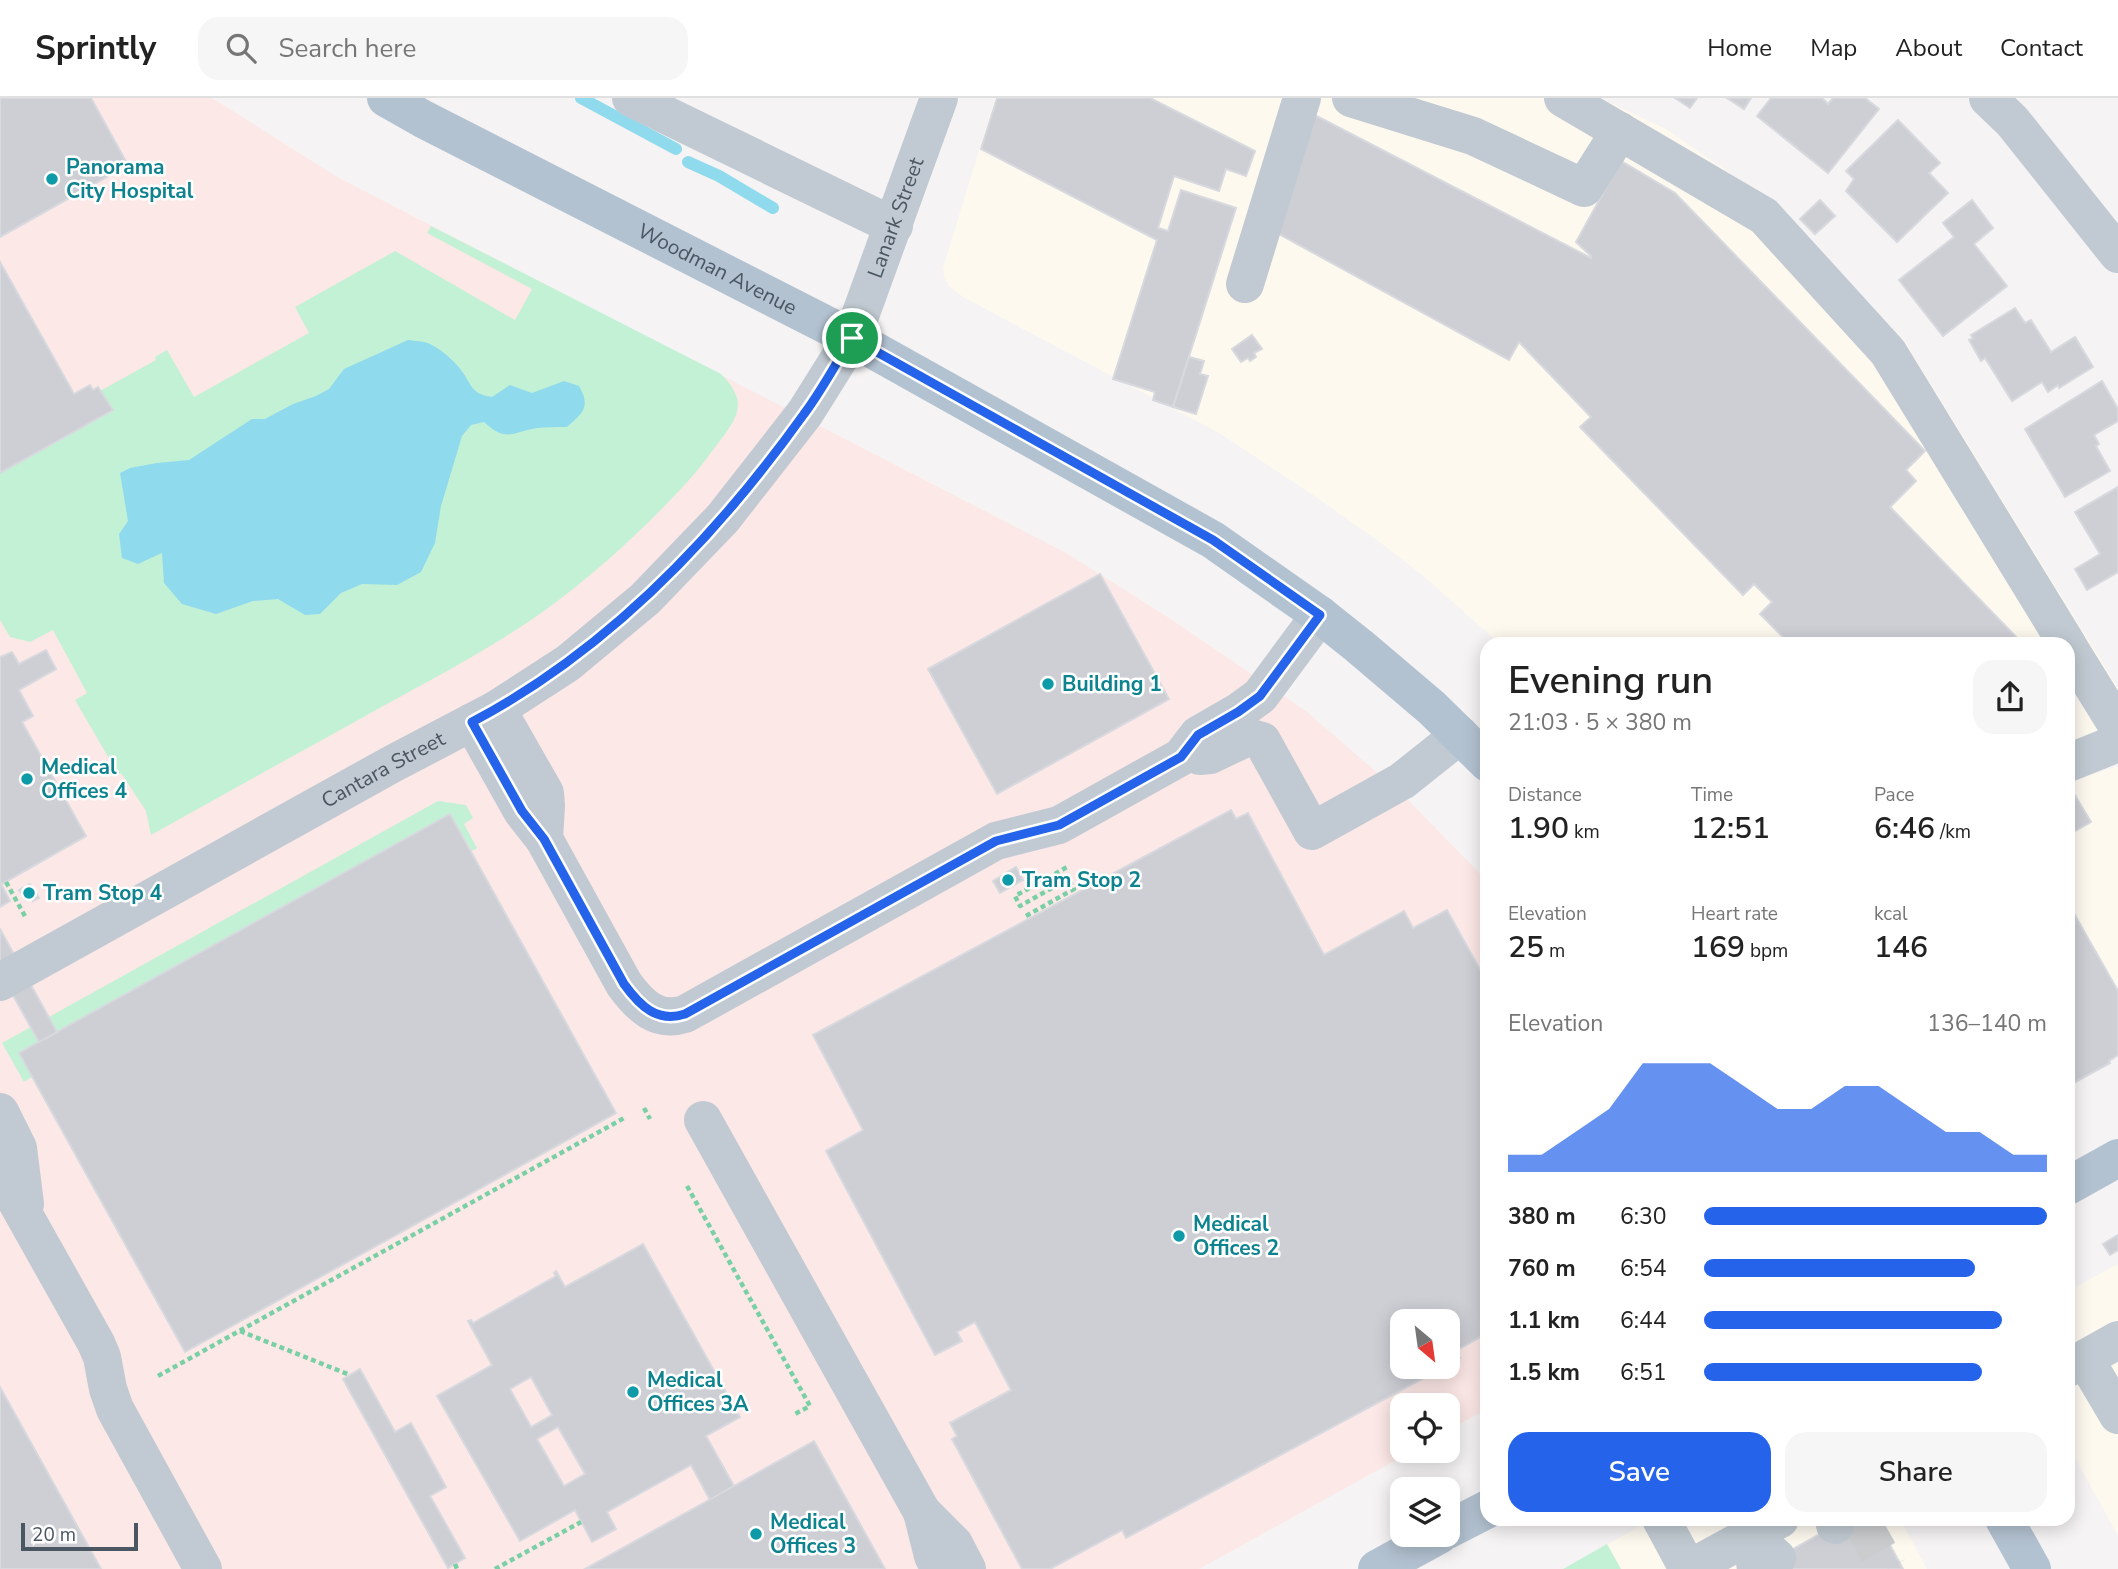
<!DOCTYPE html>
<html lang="en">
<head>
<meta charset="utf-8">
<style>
  :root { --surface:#fff; --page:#f6f6f6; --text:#222; --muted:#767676; --line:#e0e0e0; --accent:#2563eb }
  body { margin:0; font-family:"Nunito Sans",sans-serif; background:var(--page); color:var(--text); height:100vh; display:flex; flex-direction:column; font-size:26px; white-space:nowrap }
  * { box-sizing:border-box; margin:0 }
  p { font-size:23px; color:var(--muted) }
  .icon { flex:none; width:38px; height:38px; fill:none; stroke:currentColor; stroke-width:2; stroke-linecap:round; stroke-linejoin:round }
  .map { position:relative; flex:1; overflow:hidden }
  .side { position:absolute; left:1480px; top:539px; width:595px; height:889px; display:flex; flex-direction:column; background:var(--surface); border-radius:21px; box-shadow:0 4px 18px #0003 }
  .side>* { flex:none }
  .needle { width:46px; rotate:151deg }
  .fabs { position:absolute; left:1390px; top:1211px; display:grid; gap:14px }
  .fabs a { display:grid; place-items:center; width:70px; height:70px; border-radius:14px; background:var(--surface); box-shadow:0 4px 18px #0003; font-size:35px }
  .scale { position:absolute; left:21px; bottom:18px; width:117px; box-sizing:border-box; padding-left:7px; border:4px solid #4a5661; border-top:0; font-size:19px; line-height:24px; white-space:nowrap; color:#4a5661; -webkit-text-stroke:5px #fff; paint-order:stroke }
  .pin { position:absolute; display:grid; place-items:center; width:60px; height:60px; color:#fff; margin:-30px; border:4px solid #fff; border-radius:50%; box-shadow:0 2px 7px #0007 }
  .round { display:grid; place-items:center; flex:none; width:74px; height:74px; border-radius:21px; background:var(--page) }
  .head { display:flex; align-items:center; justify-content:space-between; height:119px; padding:0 28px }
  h1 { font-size:38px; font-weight:600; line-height:52px }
  .metrics { display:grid; grid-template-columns:repeat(3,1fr); gap:10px; height:119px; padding:7px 28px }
  .metrics div { display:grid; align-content:center }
  .metrics b { font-size:30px; font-weight:600 }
  .metrics small { font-size:19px; font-weight:400 }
  .metrics p { font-size:19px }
  .chart { height:196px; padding:14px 28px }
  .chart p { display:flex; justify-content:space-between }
  .chart svg { width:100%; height:126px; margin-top:7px; fill:var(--accent); opacity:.7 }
  .button { display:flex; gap:14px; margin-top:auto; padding:14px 28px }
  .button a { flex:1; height:80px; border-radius:21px; background:var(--accent); color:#fff; font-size:28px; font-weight:600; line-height:80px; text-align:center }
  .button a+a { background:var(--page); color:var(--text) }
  ul { padding:0 28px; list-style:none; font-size:23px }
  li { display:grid; grid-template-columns:112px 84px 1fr; align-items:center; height:52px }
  li i { height:18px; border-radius:9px; background:var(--accent) }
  header { display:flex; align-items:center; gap:42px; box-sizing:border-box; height:98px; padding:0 35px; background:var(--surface); border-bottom:2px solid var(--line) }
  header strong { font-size:33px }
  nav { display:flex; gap:38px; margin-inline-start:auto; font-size:24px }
  .search { width:490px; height:63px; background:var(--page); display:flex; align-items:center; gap:18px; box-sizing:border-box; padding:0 24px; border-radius:21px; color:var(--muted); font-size:26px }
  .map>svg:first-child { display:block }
  .commercial { fill:#fdf9ef }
  .medical { fill:#fce8e6; fill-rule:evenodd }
  .green { fill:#c3f1d5 }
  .water { fill:#90daee }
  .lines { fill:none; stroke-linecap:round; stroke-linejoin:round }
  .stream { stroke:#90daee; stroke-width:12 }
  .building { fill:#cdcfd5; stroke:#d7d9de; stroke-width:2; fill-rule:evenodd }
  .minor-tunnel { stroke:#caccce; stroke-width:38; stroke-dasharray:38 19; stroke-linecap:butt }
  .path { stroke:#7ad0a6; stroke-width:4.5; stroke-dasharray:5 3.5; stroke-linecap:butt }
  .minor { stroke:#c1cad2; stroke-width:38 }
  .major { stroke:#b3c2d1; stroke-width:38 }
  .route-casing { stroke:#fff; stroke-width:14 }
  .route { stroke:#2563eb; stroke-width:9 }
  .culture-dot { fill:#0f9aa8; stroke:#fff; stroke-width:2.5 }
  .labels { text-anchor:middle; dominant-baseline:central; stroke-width:5; stroke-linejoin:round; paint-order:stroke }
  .culture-label { font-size:21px; font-weight:bold; fill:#0d838f; stroke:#fff; text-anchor:start }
  .street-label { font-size:21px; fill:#4a5661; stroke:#fff }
</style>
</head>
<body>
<header>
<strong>Sprintly</strong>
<div class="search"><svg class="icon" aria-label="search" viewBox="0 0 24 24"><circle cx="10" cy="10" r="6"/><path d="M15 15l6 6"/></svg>Search here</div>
<nav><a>Home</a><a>Map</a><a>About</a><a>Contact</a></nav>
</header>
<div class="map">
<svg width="2118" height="1471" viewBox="0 0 2118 1471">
  <rect width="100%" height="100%" fill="#f5f3f3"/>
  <g class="commercial">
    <polygon points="995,0 1600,0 1666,31 1770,103 1904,242 2118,590 2118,628 2069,649 2068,546 1500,546 1421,476 1378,443 1313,397 1219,335 963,199 949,188 944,179 943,170"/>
    <polygon points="2118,668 2118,957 2069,985 2068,684"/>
    <polygon points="2118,1166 2118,1438 2069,1349 2068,1193"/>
    <polygon points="1653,1421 1900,1421 1927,1471 1563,1471"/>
  </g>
  <path class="medical" d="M0,0H212L337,79L1066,455L1169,520L1307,614L1406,700L1487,783V1311L1447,1333V1307H1402V1353H1412L1199,1471H0ZM1402,1223H1447V1269H1402Z"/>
  <g class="green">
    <path d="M431,128L721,276C748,303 739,318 719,344C709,357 700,370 689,382C646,429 600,472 548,510C489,553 424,585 360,621C291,659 221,698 151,737L146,713L121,675L118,676L75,602L87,595L53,532L30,544L10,539L0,522V375L113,313L100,293L156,262L155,259L167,252L194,299L309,235L295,209L395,153L515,222L532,191L427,135Z"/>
    <polygon points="438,703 466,707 473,720 464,726 477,750 472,753 450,716 19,955 32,979 24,984 2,945"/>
    <polygon points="1607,1446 1621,1471 1563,1471"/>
  </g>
  <path class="water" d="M408,242C415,243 424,243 430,246C441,251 454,263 461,272C472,286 470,296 492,299L510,287L532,295L564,283L579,288C591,309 583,315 567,329C557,329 547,329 537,330C511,334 507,345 484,324L471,327L462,338L441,408L435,445L421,474L397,487L362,486L341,495L320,516L305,517L278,501L253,503L216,516L182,506L164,485L162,455L138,466L122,460L119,436L128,423L120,375L130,370L157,365L189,362L252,321H265L293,306L316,298L329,291L344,271Z"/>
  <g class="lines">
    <g class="stream">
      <polyline points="581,0 676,51"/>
      <polyline points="688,64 719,78 773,110"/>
    </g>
  </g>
  <g class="building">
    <polygon points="0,0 91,0 128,67 0,139"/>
    <polygon points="997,0 1150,0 1255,53 1246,78 1226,71 1219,93 1174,78 1158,130 1168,133 1181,92 1236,110 1173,309 1153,302 1155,294 1113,281 1157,142 981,51"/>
    <polygon points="1675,0 1697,0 1690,10"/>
    <polygon points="1727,0 1751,0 1744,11"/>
    <polygon points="1771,0 1822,0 1828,6 1833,0 1865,0 1879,11 1828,75 1757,18"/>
    <polygon points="1303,11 1591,160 1591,158 1576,144 1621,63 1675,95 1925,353 1906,372 1916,383 1890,409 2023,546 1790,546 1760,516 1772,504 1754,486 1743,497 1580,329 1591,319 1519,244 1509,262 1266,129"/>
    <polygon points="1898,22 1940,65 1929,75 1948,95 1897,144 1846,93 1854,81 1846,73"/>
    <polygon points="1820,102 1835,118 1815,136 1800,121"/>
    <polygon points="1972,102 1993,130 1974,146 2007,188 1943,238 1899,182 1954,139 1943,125"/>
    <polygon points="0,164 74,296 90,287 93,292 98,289 113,312 0,375"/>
    <polygon points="2015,210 2025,225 2031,222 2051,254 2075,239 2093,269 2059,290 2058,287 2048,294 2042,284 2012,303 1985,260 1981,263 1969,242 1973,240 1971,237"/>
    <polygon points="1252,237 1262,251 1254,255 1256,259 1250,263 1248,260 1241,264 1232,251"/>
    <polygon points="1189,259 1204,263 1200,276 1208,278 1196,316 1173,309"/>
    <polygon points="2102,283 2118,311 2118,323 2094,337 2099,346 2096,348 2110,373 2065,399 2025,331"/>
    <polygon points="2118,389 2118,474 2087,492 2075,471 2100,456 2075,414"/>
    <polygon points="1100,476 1169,601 997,696 928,571"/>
    <polygon points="46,552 56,571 19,592 33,618 22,624 86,738 0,787 0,559 12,554 19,566"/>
    <polygon points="2068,686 2091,724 2068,737"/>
    <polygon points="1231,712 1236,721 1248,715 1324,857 1404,813 1413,830 1447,812 1488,886 1488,1235 1455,1253 1460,1260 1447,1267 1447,1223 1402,1223 1402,1269 1444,1269 1126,1440 1122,1432 1050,1471 1022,1471 952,1341 957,1338 950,1325 1011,1292 975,1224 957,1234 962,1243 935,1257 826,1053 863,1032 813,937"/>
    <polygon points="450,716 616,1015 185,1254 19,955"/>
    <polygon points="1016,769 1023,782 1000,795 993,783"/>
    <polygon points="1,786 10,803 0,809 0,787"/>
    <polygon points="30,786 39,800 33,803 31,799 26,802 19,792"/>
    <polygon points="2068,805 2118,893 2118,957 2109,963 2110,965 2068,988"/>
    <polygon points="0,831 57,934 39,944 0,874"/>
    <polygon points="2118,1137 2118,1152 2110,1157 2103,1146"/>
    <path d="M643,1146L740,1319L706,1338L734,1388L710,1402L691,1367L607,1414L616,1431L592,1444L575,1412L520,1443L437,1298L492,1267L468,1223L471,1222L473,1225L556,1178L554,1175L556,1173L565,1189ZM531,1279L552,1317L531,1329L510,1291ZM558,1329L585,1376L564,1388L537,1341Z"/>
    <polygon points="360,1271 395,1334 411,1325 446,1389 430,1398 465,1460 448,1470 343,1281"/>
    <polygon points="0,1289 101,1471 0,1471"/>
    <polygon points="814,1343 885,1471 585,1471 734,1388"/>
    <polygon points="1847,1421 1876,1421 1903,1471 1757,1471"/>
  </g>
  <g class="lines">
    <polyline class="minor-tunnel" points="1860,1421 1888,1471"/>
    <g class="path">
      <polyline points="6,784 26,820"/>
      <polyline points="1026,818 1074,791 1068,781 1020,808 1015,798 1069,768"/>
      <polyline points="644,1010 650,1021"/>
      <polyline points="687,1088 810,1308 793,1317"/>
      <polyline points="240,1233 350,1277"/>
      <polyline points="158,1278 626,1019"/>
      <polyline points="455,1466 457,1471"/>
      <polyline points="495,1471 581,1424"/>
    </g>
    <g class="minor">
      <polyline points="631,0 894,128"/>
      <polyline points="1351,0 1473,38 1584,90 1620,33"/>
      <polyline points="1563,0 1764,118 1888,254 2067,546"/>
      <polyline points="1988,0 2012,23 2118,156"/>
      <polyline points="1245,186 1302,0"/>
      <polyline points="2068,548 2118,629"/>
      <polyline points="497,611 545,695 546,708 544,741"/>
      <path d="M472,624L522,713L544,741L624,886C640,908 657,925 685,916L996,743L1059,727L1181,659L1198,637L1238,614L1260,598L1320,517"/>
      <polyline points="1200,658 1210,657 1248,639 1262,643 1312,733 1402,683 1460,637"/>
      <polyline points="2068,665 2118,645"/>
      <path id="s1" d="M0,884L394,665L497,611L568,565L645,501L723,420L805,315L852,240L939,0"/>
      <polyline points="0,1014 18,1050 25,1106"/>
      <polyline points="703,1022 922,1414"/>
      <polyline points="0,1074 96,1245 102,1259 108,1291 115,1311 203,1471"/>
      <polyline points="2085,1261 2118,1317"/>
      <polyline points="2068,1270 2118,1242"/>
      <polyline points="1661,1421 1688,1471"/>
      <polyline points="1834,1421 1835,1427"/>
      <polyline points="940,1471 933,1458 922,1414 954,1446 967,1471"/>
      <polyline points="1689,1471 1780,1421"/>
      <polyline points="1756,1471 1751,1437 1777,1460"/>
    </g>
    <g class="major">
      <path id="s2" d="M386,0L423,21L852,240L1213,442L1320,517L1359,548L1432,610L1488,665"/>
      <polyline points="2068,1088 2118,1060"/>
      <polyline points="2004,1421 2032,1471"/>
      <polyline points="1447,1432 1488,1411"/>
      <polyline points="1377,1471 1439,1437"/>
    </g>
  </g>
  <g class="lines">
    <g class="route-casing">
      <path id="route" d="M852,240L1213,442L1320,517L1260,598L1238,614L1198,637L1181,659L1059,727L996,743L685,916C657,925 640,908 624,886L544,741L522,713L472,624C607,553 716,439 804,316C822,292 836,265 852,240Z"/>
    </g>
    <use href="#route" class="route"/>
  </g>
  <g class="culture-dot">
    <circle cx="52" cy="81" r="7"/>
    <circle cx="1048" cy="586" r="7"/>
    <circle cx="27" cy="681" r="7"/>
    <circle cx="1008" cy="782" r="7"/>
    <circle cx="29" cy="795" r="7"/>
    <circle cx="1179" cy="1138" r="7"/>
    <circle cx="633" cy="1294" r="7"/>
    <circle cx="756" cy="1436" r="7"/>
  </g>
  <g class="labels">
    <g class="culture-label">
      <text x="66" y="69">Panorama<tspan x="66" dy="24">City Hospital</tspan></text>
      <text x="1062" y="586">Building 1</text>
      <text x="41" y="669">Medical<tspan x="41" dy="24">Offices 4</tspan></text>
      <text x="1022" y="782">Tram Stop 2</text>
      <text x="43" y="795">Tram Stop 4</text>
      <text x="1193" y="1126">Medical<tspan x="1193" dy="24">Offices 2</tspan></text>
      <text x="647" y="1282">Medical<tspan x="647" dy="24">Offices 3A</tspan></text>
      <text x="770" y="1424">Medical<tspan x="770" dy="24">Offices 3</tspan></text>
    </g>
    <g class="street-label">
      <text stroke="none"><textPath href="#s1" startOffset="1214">Lanark Street</textPath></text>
      <text stroke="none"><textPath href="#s2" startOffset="373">Woodman Avenue</textPath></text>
      <text stroke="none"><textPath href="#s1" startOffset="438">Cantara Street</textPath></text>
    </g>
  </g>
</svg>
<div class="fabs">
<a><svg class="needle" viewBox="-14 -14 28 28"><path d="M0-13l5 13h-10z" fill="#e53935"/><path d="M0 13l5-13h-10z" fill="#767676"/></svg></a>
<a><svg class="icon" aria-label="locate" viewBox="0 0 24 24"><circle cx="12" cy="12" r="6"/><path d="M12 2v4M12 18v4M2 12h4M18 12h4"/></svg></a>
<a><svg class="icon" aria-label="layers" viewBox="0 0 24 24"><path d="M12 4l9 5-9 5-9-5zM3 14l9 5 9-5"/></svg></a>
</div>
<div class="scale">20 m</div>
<div class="pin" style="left:852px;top:240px;background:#1e9e55"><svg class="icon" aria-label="arrive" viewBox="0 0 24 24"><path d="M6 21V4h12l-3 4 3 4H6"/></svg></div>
<section class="side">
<div class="head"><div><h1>Evening run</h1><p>21:03 · 5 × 380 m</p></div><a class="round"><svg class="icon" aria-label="share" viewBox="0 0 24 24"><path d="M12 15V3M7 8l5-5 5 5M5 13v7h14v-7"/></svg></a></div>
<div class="metrics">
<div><p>Distance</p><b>1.90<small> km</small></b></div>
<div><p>Time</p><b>12:51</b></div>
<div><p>Pace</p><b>6:46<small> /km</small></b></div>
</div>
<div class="metrics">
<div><p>Elevation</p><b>25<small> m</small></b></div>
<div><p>Heart rate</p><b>169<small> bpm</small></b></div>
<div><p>kcal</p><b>146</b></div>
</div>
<div class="chart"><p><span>Elevation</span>136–140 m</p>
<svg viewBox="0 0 160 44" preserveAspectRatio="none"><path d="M0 44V38L10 38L20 30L30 22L40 6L50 6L60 6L70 14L80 22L90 22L100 14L110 14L120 22L130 30L140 30L150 38L160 38V44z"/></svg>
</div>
<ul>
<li><b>380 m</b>6:30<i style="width:100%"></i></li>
<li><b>760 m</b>6:54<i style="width:79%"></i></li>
<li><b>1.1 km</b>6:44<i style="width:87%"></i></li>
<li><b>1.5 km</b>6:51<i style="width:81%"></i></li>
</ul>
<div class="button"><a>Save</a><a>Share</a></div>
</section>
</div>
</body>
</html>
